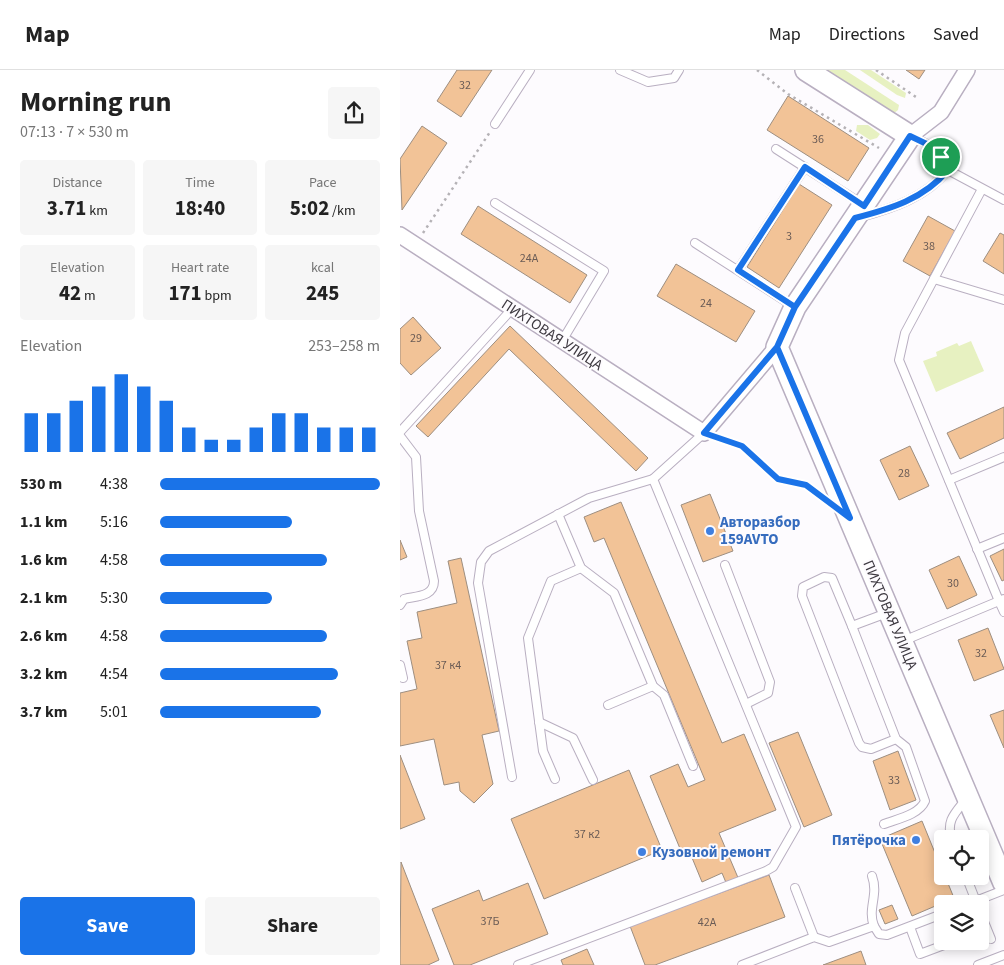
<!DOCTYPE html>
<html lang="en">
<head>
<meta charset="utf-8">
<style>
  :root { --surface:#fff; --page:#f6f6f6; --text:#222; --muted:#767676; --line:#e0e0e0; --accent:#1a73e8 }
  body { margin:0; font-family:"Source Sans 3",sans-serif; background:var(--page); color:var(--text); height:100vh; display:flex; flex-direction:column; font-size:19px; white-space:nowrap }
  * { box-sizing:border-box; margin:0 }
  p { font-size:16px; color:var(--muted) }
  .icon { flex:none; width:28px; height:28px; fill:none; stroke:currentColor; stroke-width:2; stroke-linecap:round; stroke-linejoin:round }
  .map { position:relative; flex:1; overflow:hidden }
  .details { display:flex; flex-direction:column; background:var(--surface); width:400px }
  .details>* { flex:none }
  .controls { position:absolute; left:534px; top:760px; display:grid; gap:10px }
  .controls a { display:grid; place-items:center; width:55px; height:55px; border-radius:5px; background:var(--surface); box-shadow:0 2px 12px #0003; font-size:25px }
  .pin { position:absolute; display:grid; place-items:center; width:42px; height:42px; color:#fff; margin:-21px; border:2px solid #fff; border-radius:50%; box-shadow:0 1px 5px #0007 }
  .round { display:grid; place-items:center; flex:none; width:52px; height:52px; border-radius:5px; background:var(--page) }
  .headline { display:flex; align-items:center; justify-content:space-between; height:85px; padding:0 20px }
  h1 { font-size:28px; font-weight:700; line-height:38px }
  .stats { display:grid; grid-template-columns:repeat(3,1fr); gap:8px; height:85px; padding:5px 20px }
  .stats div { display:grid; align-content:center; border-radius:5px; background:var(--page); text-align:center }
  .stats b { font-size:21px; font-weight:700 }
  .stats small { font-size:14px; font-weight:400 }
  .stats p { font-size:14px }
  .chart { height:140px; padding:10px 20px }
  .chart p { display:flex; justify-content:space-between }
  .chart svg { width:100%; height:90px; margin-top:5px; stroke:var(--accent); stroke-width:6 }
  .action { display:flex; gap:10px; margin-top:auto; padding:10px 20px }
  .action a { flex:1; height:58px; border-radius:5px; background:var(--accent); color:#fff; font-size:20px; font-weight:700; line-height:58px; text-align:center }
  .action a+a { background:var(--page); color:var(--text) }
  ul { padding:0 20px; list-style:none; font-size:16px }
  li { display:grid; grid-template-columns:80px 60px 1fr; align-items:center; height:38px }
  li i { height:12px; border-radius:6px; background:var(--accent) }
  header { display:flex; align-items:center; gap:30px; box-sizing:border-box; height:70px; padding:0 25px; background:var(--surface); border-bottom:1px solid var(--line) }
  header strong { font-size:24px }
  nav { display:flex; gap:28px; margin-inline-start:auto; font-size:18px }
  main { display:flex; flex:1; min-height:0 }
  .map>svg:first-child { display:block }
  .green { fill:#e7f1c1 }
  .building { fill:#f2c397; stroke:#9d8e80 }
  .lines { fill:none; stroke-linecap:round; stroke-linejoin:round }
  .service-casing { stroke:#b9afc1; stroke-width:10 }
  .minor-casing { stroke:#b9afc1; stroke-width:18 }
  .secondary-casing { stroke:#b9afc1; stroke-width:24 }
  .path { stroke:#b5b2b6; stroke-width:2.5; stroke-dasharray:2.5 4; stroke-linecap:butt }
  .service { stroke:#fff; stroke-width:8 }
  .minor { stroke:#fff; stroke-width:15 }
  .secondary { stroke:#fff; stroke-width:21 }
  .route-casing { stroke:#fff; stroke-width:10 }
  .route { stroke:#1a73e8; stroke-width:6 }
  .shop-dot { fill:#3f7fe0; stroke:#fdfbfe; stroke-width:2 }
  .labels { text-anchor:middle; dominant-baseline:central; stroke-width:4; stroke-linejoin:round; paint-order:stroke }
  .number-label { font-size:12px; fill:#6b5c56 }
  .street-label { font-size:15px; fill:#3e3a41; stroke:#fdfbfe }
  .shop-label { font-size:15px; font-weight:bold; fill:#366cbe; stroke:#fdfbfe; text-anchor:start }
</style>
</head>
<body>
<header>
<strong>Map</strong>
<nav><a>Map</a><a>Directions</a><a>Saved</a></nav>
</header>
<main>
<section class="details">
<div class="headline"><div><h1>Morning run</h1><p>07:13 · 7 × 530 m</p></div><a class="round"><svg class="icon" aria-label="share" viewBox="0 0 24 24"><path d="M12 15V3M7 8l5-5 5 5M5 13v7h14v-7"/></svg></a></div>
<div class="stats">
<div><p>Distance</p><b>3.71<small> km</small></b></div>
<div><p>Time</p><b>18:40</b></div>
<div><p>Pace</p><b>5:02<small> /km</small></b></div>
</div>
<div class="stats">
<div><p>Elevation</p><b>42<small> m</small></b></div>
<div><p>Heart rate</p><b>171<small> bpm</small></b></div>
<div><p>kcal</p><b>245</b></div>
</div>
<div class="chart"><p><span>Elevation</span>253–258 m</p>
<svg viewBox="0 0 160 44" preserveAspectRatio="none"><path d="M5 44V25M15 44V25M25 44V19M35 44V12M45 44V6M55 44V12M65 44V19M75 44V32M85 44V38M95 44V38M105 44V32M115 44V25M125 44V25M135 44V32M145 44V32M155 44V32"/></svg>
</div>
<ul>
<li><b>530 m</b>4:38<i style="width:100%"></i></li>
<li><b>1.1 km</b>5:16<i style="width:60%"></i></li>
<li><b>1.6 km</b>4:58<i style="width:76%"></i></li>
<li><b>2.1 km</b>5:30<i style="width:51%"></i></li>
<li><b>2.6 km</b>4:58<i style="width:76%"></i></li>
<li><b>3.2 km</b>4:54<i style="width:81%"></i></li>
<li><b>3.7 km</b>5:01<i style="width:73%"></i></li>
</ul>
<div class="action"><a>Save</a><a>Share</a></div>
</section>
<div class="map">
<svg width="604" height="895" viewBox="0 0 604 895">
  <rect width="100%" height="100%" fill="#fdfbfe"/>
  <g class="green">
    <polygon points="423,0 445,0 499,35 498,40 493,44"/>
    <polygon points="460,0 471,0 506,23 505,28 497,25"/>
    <polygon points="457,55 468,55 480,64 477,68 470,70 456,61"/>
    <polygon points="571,271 584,301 536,322 523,291 537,286 536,282 557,273 559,276"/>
  </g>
  <g class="building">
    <polygon points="57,0 92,0 61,47 37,31"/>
    <polygon points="506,0 525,0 519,9"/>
    <polygon points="388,26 469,78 448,111 367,60"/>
    <polygon points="22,56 47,73 2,140 0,89"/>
    <polygon points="399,114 432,135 379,218 347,197"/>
    <polygon points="78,136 187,205 170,233 61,164"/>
    <polygon points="528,146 555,161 530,206 503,191"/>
    <polygon points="600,163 604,165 604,204 583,191"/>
    <polygon points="276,194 355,241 336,272 257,226"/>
    <polygon points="13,247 41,278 11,305 0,293 0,259"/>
    <polygon points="110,256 248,388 236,401 109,279 28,367 16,356"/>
    <polygon points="604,337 604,368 560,389 547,363"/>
    <polygon points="510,376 529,416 499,430 480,390"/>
    <polygon points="310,424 333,481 303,492 281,435"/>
    <polygon points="221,432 322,673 344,664 376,740 319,763 339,810 327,815 322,803 302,812 288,778 281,781 250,706 278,694 288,717 305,710 204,468 194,472 184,447"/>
    <polygon points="0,470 7,487 0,490"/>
    <polygon points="604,479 604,510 602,511 590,486"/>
    <polygon points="559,486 577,525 547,539 529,500"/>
    <polygon points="61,488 99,661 82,665 93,714 74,733 60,721 59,712 44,715 34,669 0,676 0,623 17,619 7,571 22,568 17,542 57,533 48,491"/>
    <polygon points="588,558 604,599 574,611 558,570"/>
    <polygon points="604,640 604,678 590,645"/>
    <polygon points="398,662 432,745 404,757 369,673"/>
    <polygon points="498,681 516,730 490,740 473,691"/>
    <polygon points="0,685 25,749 0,759"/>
    <polygon points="229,700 262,780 144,829 111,749"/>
    <polygon points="522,751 542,800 542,806 545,806 554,828 512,846 480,769"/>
    <polygon points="1,792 39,890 28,895 0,895"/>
    <polygon points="369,805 385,847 255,895 245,895 230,856"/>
    <polygon points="128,813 148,864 70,895 54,895 32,839 79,820 83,831"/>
    <polygon points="492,835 498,849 485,854 479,840"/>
    <polygon points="187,879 194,895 163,895 161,890"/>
    <polygon points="461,881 466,895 423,895"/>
  </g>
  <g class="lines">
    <g class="service-casing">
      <g id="service">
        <polyline points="220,0 248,12 274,8 279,0"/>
        <polyline points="95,54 130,0"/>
        <polyline points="511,66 535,78 548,100 604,130"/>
        <polyline points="376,79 462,134"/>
        <polyline points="582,119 505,263 499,290 599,531 604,529"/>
        <polyline points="95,133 204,201 162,271"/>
        <path d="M461,147C494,138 526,127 548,100"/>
        <polyline points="295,173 393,236"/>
        <polyline points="338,200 405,97"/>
        <polyline points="534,209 604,230"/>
        <polyline points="0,362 112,239"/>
        <path d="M0,366L16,387L19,441L34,511C34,527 16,526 4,529L0,535"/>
        <polyline points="549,410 604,387"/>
        <polyline points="158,444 181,498 214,523 253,616 264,625 293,696"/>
        <polyline points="577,479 604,468"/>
        <polyline points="325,495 370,612 368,623 346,634"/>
        <polyline points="452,556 432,508 424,507 403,517 402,526 459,673 462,677 471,679 496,669"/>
        <polyline points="503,571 599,531 604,542"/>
        <polyline points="0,595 3,608"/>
        <polyline points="208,635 253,616"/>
        <polyline points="139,652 173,668 193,710"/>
        <polyline points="112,707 78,513 81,492 89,481 189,428 253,409"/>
        <polyline points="155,709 143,681 128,568 151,511 181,498"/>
        <path d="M484,754C497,749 519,745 525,731L506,677L496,669L452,556L487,543"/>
        <path d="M552,769C545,751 556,742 566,729"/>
        <path d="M472,806C479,825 467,839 474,856"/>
        <polyline points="566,806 577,834"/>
        <polyline points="395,818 414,867"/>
        <polyline points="568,834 604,820"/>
        <polyline points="580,842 591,869"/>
        <polyline points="510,857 520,884 552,872"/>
        <polyline points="118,895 366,801 373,797 396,757 253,409 304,363"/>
        <polyline points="342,895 414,867 429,872 474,856 479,864 487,865 542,844"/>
        <polyline points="578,895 604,885"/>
      </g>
    </g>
    <g class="minor-casing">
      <g id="minor">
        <polyline points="510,66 541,42 567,0"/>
        <polyline points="0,165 304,363 377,277"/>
      </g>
    </g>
    <g class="secondary-casing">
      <polyline id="secondary" points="406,0 510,66 395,237 377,277 604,813"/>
    </g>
    <g class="path">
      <polyline points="357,0 388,24 479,78"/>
      <polyline points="476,0 516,27"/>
      <polyline points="23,163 90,62"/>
      <polyline points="317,368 342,376 378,409 406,415 421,426"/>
    </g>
    <use href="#service" class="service"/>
    <use href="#minor" class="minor"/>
    <use href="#secondary" class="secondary"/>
  </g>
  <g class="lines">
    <g class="route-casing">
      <path id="route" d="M541,87L548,100C524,129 490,139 455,148L395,237L377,277L304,363L342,376L378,409L406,415L450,448L377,277L395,237L338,200L405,97L464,136L510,66L535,78L541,87"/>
    </g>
    <use href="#route" class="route"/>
  </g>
  <g class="shop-dot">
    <circle cx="310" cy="461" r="5"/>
    <circle cx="516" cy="770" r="5"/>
    <circle cx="242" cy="782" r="5"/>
  </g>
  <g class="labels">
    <g class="number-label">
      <text x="65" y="15">32</text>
      <text x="418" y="69">36</text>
      <text x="389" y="166">3</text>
      <text x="529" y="176">38</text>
      <text x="129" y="188">24А</text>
      <text x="306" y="233">24</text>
      <text x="16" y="268">29</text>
      <text x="504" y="403">28</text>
      <text x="553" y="513">30</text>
      <text x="581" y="583">32</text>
      <text x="48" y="595">37 к4</text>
      <text x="494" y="710">33</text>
      <text x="187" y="764">37 к2</text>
      <text x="90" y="851">37Б</text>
      <text x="307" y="852">42А</text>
    </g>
    <g class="street-label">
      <text transform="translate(152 265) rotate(33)">ПИХТОВАЯ УЛИЦА</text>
      <text transform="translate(490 545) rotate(67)">ПИХТОВАЯ УЛИЦА</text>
    </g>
    <g class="shop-label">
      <text x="320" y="452">Авторазбор<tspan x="320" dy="17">159AVTO</tspan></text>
      <text x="506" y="770" text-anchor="end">Пятёрочка</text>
      <text x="252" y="782">Кузовной ремонт</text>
    </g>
  </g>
</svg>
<div class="controls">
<a><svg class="icon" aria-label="locate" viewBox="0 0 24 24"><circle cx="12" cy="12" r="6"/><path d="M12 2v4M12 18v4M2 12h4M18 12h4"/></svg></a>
<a><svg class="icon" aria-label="layers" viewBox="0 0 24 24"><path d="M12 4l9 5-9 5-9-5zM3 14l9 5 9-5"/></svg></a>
</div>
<div class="pin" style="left:541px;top:87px;background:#1e9e55"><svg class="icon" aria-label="arrive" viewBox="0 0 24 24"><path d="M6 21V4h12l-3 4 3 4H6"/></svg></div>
</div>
</main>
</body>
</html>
